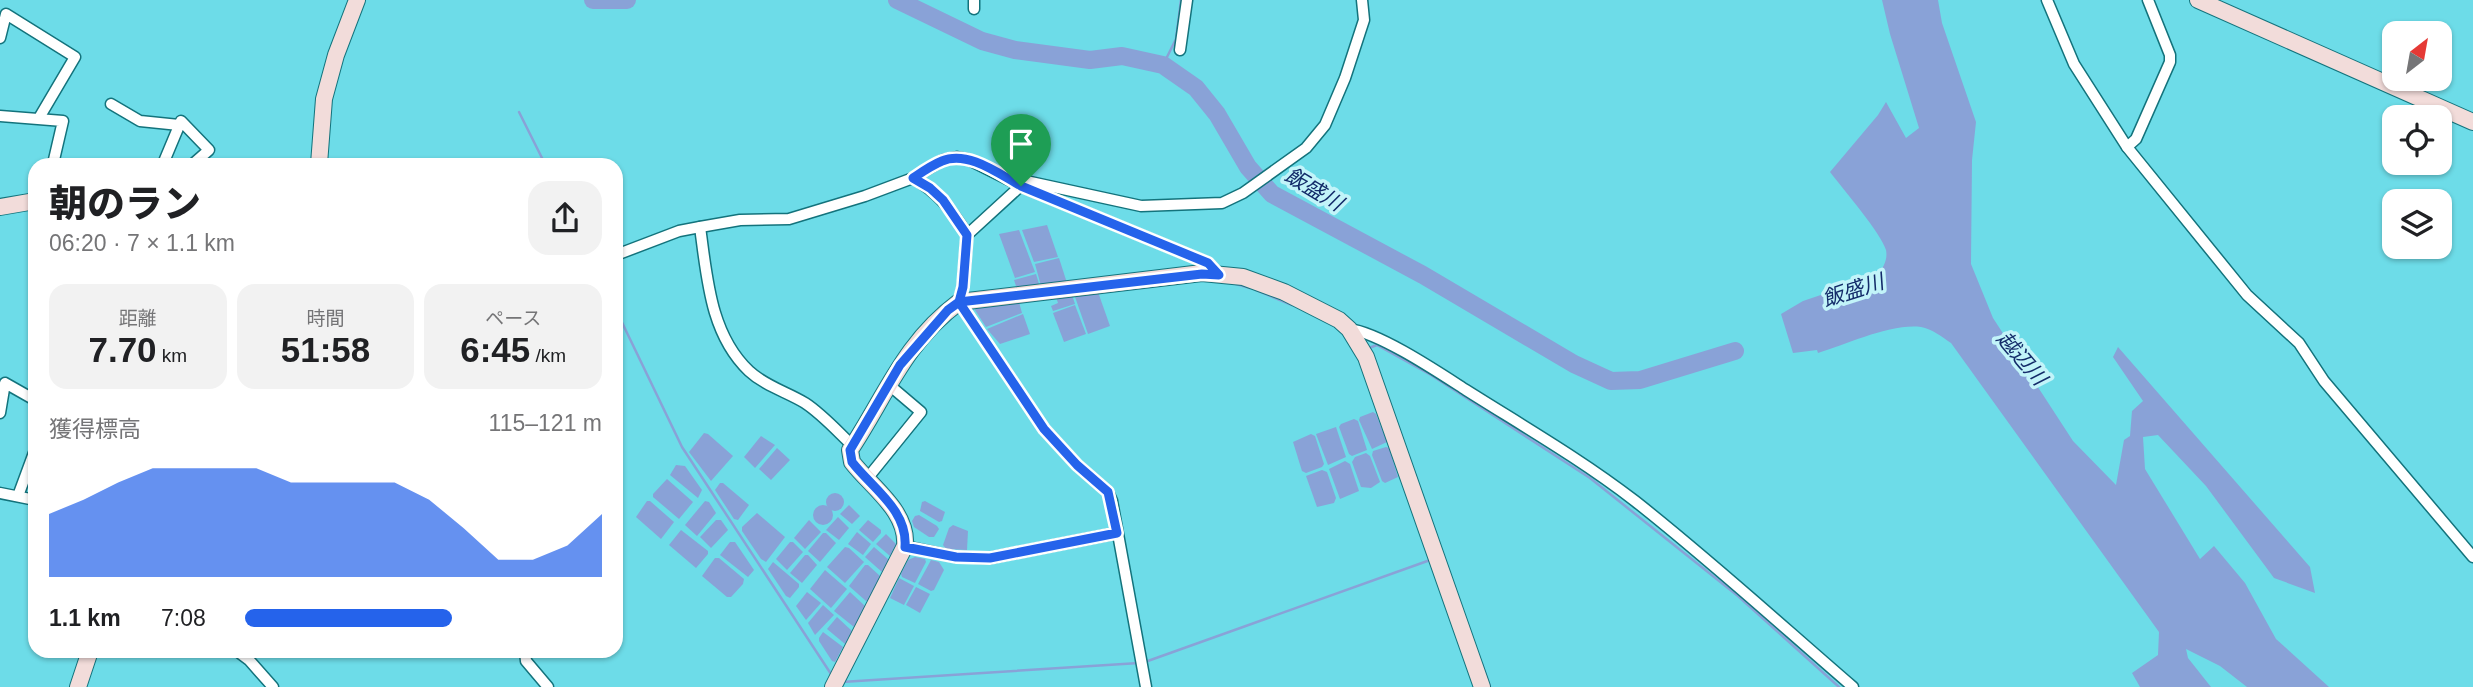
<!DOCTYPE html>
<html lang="ja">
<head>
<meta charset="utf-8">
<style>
  :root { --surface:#fff; --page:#f2f2f2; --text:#202124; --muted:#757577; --accent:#2563eb }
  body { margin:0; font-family:Arial,"Noto Sans JP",sans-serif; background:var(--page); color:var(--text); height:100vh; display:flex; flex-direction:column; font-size:26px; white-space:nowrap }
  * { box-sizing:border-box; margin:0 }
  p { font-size:23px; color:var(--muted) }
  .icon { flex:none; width:38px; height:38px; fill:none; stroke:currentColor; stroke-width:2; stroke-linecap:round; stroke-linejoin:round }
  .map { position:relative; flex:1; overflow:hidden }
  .details { position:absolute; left:28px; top:158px; width:595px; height:500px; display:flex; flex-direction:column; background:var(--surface); border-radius:21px; box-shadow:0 2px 5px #0004 }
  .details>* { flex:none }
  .needle { width:46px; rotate:31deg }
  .fabs { position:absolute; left:2382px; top:21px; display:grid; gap:14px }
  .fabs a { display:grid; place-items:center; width:70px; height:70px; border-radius:14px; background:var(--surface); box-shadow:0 2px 5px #0004; font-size:35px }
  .pin { position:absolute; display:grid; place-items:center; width:60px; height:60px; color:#fff; margin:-72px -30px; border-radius:50% 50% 50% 0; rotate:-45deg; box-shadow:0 0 7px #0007 }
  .pin .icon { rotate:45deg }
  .round { display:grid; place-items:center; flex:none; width:74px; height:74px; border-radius:21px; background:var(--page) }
  .overview { display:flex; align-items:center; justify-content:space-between; height:119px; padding:0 21px }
  h1 { font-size:38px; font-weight:800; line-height:52px }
  .stats { display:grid; grid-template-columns:repeat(3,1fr); gap:10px; height:119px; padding:7px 21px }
  .stats div { display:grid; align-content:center; border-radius:18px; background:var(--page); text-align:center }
  .stats b { font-size:35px; font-weight:800 }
  .stats small { font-size:19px; font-weight:400 }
  .stats p { font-size:19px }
  .chart { height:196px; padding:14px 21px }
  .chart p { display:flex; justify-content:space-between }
  .chart svg { width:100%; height:126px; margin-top:7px; fill:var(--accent); opacity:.7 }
  ul { padding:0 21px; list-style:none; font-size:23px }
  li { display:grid; grid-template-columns:112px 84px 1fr; align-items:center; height:52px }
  li i { height:18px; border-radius:9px; background:var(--accent) }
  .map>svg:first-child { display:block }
  .water { fill:#89a2d7 }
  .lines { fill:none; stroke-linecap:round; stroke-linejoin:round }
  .stream { stroke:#89a2d7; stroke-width:2.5 }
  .river { stroke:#89a2d7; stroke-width:18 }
  .street-casing { stroke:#13737c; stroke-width:13 }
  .secondary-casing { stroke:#13737c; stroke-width:18 }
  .street { stroke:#fff; stroke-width:10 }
  .secondary { stroke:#f2dcda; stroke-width:16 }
  .route-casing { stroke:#fff; stroke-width:14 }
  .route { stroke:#2563eb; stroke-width:9 }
  .labels { text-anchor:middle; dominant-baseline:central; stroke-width:7; stroke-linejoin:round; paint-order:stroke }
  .water-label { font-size:21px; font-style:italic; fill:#132b69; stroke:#c2f4f9 }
</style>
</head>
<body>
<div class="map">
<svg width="2473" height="687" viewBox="0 0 2473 687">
  <rect width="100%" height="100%" fill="#6ddce8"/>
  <g class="water">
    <path d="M1882,0H1938L1942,23L1976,122L1972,160L1971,264L1993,318L2073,441L2116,485L2124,440L2130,436L2132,411L2143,401L2113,357L2118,347L2310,567L2315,593L2274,578L2206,486L2158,435L2143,437L2145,469L2200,559L2214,546L2245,583L2276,639L2329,687H2247L2220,666L2186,649L2188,658L2211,687H2140L2132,673L2158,655L2159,632L1951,343C1942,337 1932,329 1921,327C1892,323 1847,344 1818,353L1817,350L1793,353L1781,314L1803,301L1877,276C1883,268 1888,260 1886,250C1881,233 1843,189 1830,172L1878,115L1886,102L1906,138L1919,128L1890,34Z"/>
    <polygon points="1047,225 1058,257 1034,262 1022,230"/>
    <polygon points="1019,230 1035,272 1015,278 999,234"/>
    <polygon points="1059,258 1067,283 1041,286 1035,264"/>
    <polygon points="1036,274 1040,287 1017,289 1014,280"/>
    <polygon points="1098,292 1110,326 1088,334 1074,294"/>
    <polygon points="1072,295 1075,304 1053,311 1051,306 1058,303 1056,297"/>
    <polygon points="1019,302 1022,313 986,327 975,310 976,307"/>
    <polygon points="1075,305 1086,334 1064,342 1053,313"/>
    <polygon points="1023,314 1030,334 1000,344 987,329"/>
    <polygon points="1373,412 1376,414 1387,442 1372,449 1359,420 1360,417"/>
    <polygon points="1354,419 1358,421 1367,450 1352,456 1349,454 1339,427 1341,424"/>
    <polygon points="1336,427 1346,457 1328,465 1316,434"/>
    <polygon points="704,433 708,434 733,456 711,481 689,452"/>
    <polygon points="1311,434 1315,436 1324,464 1322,467 1306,473 1302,471 1293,442"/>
    <polygon points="761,436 775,445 755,468 744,457"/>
    <polygon points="1386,447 1389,448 1398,477 1385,483 1382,481 1372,455 1373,451"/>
    <polygon points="777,448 790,460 771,480 759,469"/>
    <polygon points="1366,453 1370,456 1380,482 1371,488 1361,487 1352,462 1355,457"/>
    <polygon points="1345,461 1350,464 1359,491 1340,499 1329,469"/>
    <polygon points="676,465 685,466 702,490 698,498 670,475"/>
    <polygon points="1322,470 1327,472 1336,498 1334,503 1317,507 1306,476"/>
    <polygon points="667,479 693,502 679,519 653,497 653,494"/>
    <polygon points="720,483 723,483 749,505 738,520 734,519 715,490"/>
    <circle cx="835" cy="502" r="9"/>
    <polygon points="647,501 650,501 674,522 661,539 636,517"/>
    <polygon points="705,501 709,502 716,513 697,536 685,525"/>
    <polygon points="925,501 945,512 942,521 939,522 920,511 922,502"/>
    <polygon points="849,505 860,516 852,524 840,514"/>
    <circle cx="823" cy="515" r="10"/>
    <polygon points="757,513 785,537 766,562 761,559 742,531 742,527"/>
    <polygon points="919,515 937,526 939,529 934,537 929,537 914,527 912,521 915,516"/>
    <polygon points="838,517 849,528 839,540 826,530"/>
    <polygon points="716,520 721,520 728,530 711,548 700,537"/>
    <polygon points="809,520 821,532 805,549 794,538"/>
    <polygon points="868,520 881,530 881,533 873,542 859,530"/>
    <polygon points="953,525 968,531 967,550 946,549 943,545 949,528"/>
    <polygon points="681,530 708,551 708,554 696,568 669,545"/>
    <polygon points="857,532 871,544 863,555 848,544"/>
    <polygon points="823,533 826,533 836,543 820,562 808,551"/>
    <polygon points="886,534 896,544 890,556 876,544"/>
    <polygon points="730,542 735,542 754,570 748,577 720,555"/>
    <polygon points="790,542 793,542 803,552 787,570 776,559"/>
    <polygon points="845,547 849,548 864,562 845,583 827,567"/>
    <polygon points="874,547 889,560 882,572 865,557"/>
    <polygon points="805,555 808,555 817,565 802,583 790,573"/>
    <polygon points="915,557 925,559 926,562 915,583 902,577 901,574 908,560"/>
    <polygon points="715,558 719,558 744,579 743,584 731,597 727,597 702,576"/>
    <polygon points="931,560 939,562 944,570 934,590 931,591 918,584"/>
    <polygon points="773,562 799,584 799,587 790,598 786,596 768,569"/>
    <polygon points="865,565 868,565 880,576 869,600 866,601 849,586"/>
    <polygon points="825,570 847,589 831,608 810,589"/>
    <polygon points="899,578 914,586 904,605 890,598"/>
    <polygon points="916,587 930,594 920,613 906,605"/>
    <polygon points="807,592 821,603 806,620 796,606"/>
    <polygon points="850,592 865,606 854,627 834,611"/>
    <polygon points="823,605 834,615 815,635 808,623"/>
    <polygon points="837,617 852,631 845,644 827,629"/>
    <polygon points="823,632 843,647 835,662 832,661 819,641 819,638"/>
  </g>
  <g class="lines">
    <g class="stream">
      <polyline points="598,0 598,1"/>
      <polyline points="1163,65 1176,39 1181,0"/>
      <polyline points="519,112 545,164"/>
      <polyline points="1236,284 1250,288"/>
      <polyline points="1256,290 1292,305"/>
      <polyline points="616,310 682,447 831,674"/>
      <polyline points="1369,348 1377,345 1431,375 1590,478 1738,596 1839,687"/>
      <polyline points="1145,662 1433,559"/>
      <polyline points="1482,664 1490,687"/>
      <polyline points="842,682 1139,663"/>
    </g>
    <g class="river">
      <polyline points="593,0 627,0"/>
      <polyline points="897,0 982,41 1015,50 1090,60 1122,56 1163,65 1196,88 1217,114 1248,167 1272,194 1423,275 1574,364 1611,381 1640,380 1735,351"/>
    </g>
    <g class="street-casing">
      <g id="street">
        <polyline points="974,0 974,9"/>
        <polyline points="2047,0 2074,64 2127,147 2247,295 2299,343 2324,381 2473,557"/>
        <polyline points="0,38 6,14 75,57 39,118"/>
        <polyline points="1180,50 1187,0"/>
        <polyline points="111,104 140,121 179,125"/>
        <polyline points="0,116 63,121 53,164"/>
        <polyline points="2127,147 2136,139 2170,62 2170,55 2148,0"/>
        <polyline points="163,164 181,121 209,150 193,164"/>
        <path d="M913,178C937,192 953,210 967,235"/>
        <path d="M700,227C707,277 710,334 749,371C765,386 787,392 805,403C822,414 838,432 853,446"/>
        <polyline points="616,255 679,231 700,227 740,220 789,219 865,196 913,178 943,160 957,157 967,159 1021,186 1208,263 1219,275"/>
        <path d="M1349,329C1380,333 1438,372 1466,390C1523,426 1582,460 1635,501C1710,560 1781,625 1853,687"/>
        <polyline points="0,413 5,383 35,400"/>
        <polyline points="866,480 921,412 888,384"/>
        <polyline points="0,493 35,500"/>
        <polyline points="18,496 35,450"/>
        <polyline points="905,546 956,557 990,558 1117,533"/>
        <polyline points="237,651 249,660 273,687"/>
        <polyline points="525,651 526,661 548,687"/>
        <polyline points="1146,687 1112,501 1108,492 1077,465 1044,429 959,302 963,287 967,235 1026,181 1141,206 1222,203 1243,193 1306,148 1325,125 1345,78 1364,20 1362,0"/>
      </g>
    </g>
    <g class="secondary-casing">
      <g id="secondary">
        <polyline points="2198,0 2473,122"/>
        <polyline points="319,164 324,99 336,55 357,0"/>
        <polyline points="0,207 35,201"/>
        <polyline points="78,687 90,651"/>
        <path d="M833,687L905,546C908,511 872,488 852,462L850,450C886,396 903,344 959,302L1202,273L1243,277L1284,292L1339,320L1349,329L1366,357L1482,687"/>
      </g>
    </g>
    <use href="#street" class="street"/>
    <use href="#secondary" class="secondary"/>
  </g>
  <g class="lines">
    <g class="route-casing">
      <path id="route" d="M1021,186C999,174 968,150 942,161C932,165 922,172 913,178L930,188L943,200L967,235L963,287L959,302L948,310L900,365L850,450L852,462C872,488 908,510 905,547L956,557L990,558L1117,533L1108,492L1077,465L1044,429L959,302L1202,274L1219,275L1208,263L1021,186"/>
    </g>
    <use href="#route" class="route"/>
  </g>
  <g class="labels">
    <g class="water-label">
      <text transform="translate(1314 189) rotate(31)">飯盛川</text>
      <text transform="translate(1853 290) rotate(-18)">飯盛川</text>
      <text transform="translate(2022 358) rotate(49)">越辺川</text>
    </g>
  </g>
</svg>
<div class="fabs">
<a><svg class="needle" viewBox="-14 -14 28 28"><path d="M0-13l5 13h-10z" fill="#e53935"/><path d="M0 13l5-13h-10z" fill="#757577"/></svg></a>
<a><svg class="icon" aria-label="locate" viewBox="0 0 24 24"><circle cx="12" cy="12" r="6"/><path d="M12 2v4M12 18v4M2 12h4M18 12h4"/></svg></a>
<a><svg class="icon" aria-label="layers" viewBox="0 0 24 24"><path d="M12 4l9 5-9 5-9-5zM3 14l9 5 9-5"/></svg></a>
</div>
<div class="pin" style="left:1021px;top:186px;background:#1e9e55"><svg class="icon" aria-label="arrive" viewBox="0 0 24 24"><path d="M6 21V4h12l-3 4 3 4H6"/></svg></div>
<section class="details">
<div class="overview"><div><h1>朝のラン</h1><p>06:20 · 7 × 1.1 km</p></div><a class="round"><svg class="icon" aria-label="share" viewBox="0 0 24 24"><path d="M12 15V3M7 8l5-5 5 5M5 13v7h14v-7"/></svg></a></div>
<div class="stats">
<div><p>距離</p><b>7.70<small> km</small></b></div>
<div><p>時間</p><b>51:58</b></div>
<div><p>ペース</p><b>6:45<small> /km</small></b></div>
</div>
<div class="chart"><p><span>獲得標高</span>115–121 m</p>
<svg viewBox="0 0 160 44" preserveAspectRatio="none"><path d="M0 44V22L10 17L20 11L30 6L40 6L50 6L60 6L70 11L80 11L90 11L100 11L110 17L120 27L130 38L140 38L150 33L160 22V44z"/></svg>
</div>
<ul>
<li><b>1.1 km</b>7:08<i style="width:58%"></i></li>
</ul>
</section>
</div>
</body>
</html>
